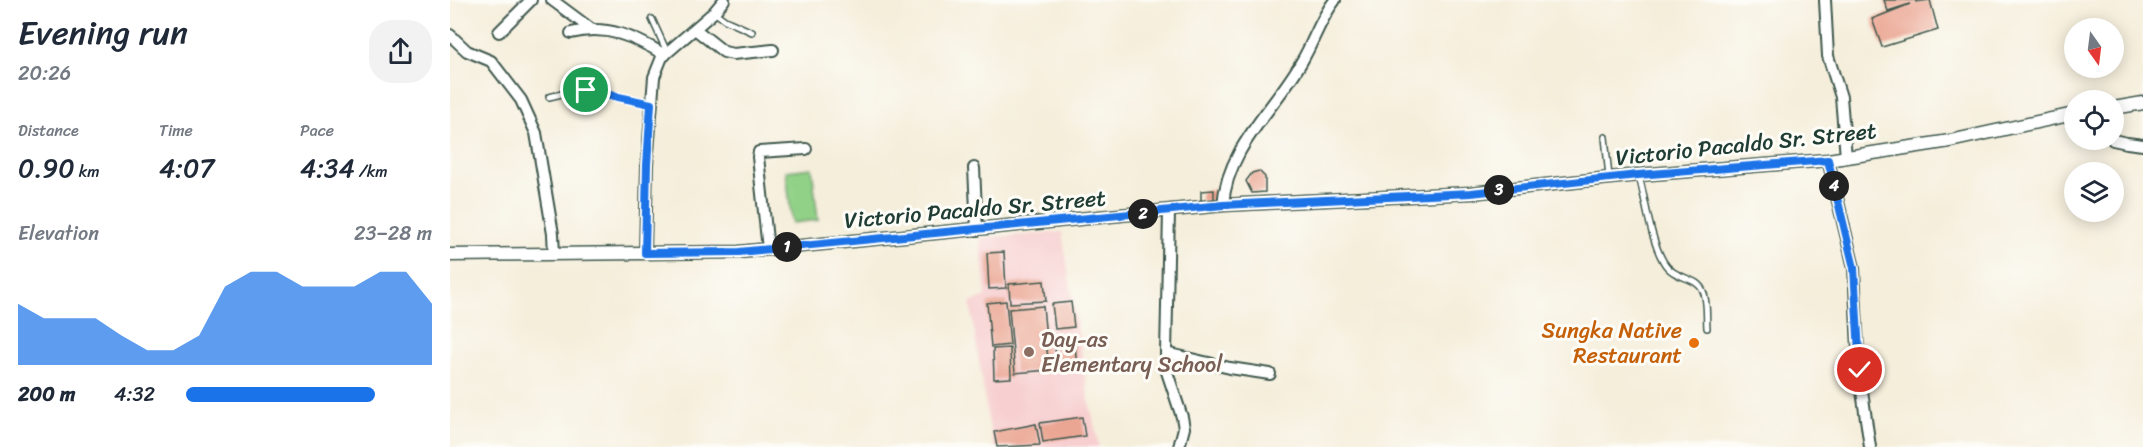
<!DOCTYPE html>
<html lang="en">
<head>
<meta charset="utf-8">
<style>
  :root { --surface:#fff; --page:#f2f2f3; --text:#1f2937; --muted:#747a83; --accent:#1a73e8 }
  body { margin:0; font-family:Sriracha,sans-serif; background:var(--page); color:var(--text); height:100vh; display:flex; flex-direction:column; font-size:22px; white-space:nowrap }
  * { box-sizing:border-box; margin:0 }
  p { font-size:20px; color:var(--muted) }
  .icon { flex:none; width:33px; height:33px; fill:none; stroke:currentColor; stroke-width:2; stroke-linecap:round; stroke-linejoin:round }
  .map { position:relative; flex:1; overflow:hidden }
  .panel { display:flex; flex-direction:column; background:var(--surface); width:450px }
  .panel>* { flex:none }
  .needle { width:39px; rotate:166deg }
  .fabs { position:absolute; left:1614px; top:18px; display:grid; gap:12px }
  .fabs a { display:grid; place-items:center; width:60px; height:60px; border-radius:50%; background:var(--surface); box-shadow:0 3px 15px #0003; font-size:30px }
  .pin { position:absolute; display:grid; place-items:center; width:51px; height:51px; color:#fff; margin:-26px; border:3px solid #fff; border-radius:50%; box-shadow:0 2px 6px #0007 }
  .km { position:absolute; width:30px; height:30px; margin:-15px; border-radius:50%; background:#222; color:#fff; font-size:16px; line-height:30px; text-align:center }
  .round { display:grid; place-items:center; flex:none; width:63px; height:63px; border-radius:24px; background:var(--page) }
  .summary { display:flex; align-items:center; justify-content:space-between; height:102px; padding:0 18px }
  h1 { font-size:33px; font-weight:600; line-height:45px }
  .figures { display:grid; grid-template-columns:repeat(3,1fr); gap:9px; height:102px; padding:6px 18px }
  .figures div { display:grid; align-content:center }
  .figures b { font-size:26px; font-weight:600 }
  .figures small { font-size:16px; font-weight:400 }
  .figures p { font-size:16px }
  .chart { height:168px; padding:12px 18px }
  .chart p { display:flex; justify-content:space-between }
  .chart svg { width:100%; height:108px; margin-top:6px; fill:var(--accent); opacity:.7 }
  ul { padding:0 18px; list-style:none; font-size:20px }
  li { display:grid; grid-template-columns:96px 72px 1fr; align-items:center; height:45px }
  li i { height:15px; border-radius:8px; background:var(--accent) }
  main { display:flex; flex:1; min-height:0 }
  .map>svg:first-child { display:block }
  .built { fill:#f7cfd0 }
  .green { fill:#91d187; stroke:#58875e; stroke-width:1.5 }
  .building { fill:#eba693 }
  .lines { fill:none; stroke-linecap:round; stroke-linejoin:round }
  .service-casing { stroke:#3f584d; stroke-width:8 }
  .minor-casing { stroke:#3f584d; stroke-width:14 }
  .tertiary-casing { stroke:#3f584d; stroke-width:15 }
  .service { stroke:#fff; stroke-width:5 }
  .minor { stroke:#fff; stroke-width:10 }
  .tertiary { stroke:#fff; stroke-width:12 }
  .route-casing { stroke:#fff; stroke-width:12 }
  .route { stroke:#1a73e8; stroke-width:8 }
  .food-dot { fill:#e8710a; stroke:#fdfcf7; stroke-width:2 }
  .education-dot { fill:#8d6e63; stroke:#fdfcf7; stroke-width:2 }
  .labels { text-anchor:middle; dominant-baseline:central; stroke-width:6; stroke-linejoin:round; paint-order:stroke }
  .street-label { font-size:22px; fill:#1f3d34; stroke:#fdfcf7 }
  .food-label { font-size:22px; fill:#c56008; stroke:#fdfcf7; text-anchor:end }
  .education-label { font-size:22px; fill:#785e54; stroke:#fdfcf7; text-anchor:start }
</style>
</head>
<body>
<main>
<section class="panel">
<div class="summary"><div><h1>Evening run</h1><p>20:26</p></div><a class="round"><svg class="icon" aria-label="share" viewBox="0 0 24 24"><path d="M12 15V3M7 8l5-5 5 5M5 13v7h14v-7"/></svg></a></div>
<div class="figures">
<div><p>Distance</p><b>0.90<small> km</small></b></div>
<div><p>Time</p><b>4:07</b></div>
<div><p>Pace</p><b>4:34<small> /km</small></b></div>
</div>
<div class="chart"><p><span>Elevation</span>23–28 m</p>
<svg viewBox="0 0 160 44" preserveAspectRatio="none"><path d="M0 44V19L10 25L20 25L30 25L40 32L50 38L60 38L70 32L80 12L90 6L100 6L110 12L120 12L130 12L140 6L150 6L160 19V44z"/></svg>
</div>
<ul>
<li><b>200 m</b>4:32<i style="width:77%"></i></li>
</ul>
</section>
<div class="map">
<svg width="1693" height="447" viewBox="0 0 1693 447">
  <rect width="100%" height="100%" fill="#fdfcf7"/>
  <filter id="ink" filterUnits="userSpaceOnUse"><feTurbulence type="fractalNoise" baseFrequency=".0167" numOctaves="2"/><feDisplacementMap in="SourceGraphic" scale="12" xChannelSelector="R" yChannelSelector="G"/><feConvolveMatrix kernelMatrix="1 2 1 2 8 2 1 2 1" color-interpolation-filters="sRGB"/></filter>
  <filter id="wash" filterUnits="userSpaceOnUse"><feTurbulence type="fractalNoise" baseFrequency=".008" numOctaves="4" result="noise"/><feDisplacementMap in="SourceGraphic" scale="24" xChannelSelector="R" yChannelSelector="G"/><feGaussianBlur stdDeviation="1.35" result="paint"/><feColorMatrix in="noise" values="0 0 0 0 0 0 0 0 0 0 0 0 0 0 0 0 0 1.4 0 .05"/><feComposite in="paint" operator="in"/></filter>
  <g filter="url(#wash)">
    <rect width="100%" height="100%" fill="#f5eedb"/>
    <polygon class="built" points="612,232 639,400 649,447 544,447 538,419 520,303 536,296 530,238"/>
    <polygon class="green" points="362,168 368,220 342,223 336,171"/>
    <g id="blocks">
      <g class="building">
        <polygon points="1434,0 1465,0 1466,2 1480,0 1488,30 1432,47 1422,19 1460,4 1438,11"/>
        <polygon points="809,171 815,177 815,192 802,193 796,181 802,173"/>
        <polygon points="764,190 764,201 751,202 751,191"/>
        <polygon points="554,252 556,288 539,289 537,253"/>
        <polygon points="594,281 596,301 560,303 559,284"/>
        <polygon points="556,301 560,345 541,347 537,303"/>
        <polygon points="621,302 624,327 605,329 602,304"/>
        <polygon points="593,306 599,370 565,373 559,309"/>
        <polygon points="625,344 627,369 607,371 605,346"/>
        <polygon points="560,348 561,378 544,379 543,349"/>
        <polygon points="632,417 635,436 593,442 590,423"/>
        <polygon points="586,424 590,445 547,447 544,432"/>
      </g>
    </g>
  </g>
  <g filter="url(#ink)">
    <use href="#blocks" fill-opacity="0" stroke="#3f584d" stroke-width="1.5"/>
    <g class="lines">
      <g class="service-casing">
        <g id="service">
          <polyline points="264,12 275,20 302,32"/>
          <polyline points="202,19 217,52"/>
          <polyline points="99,97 124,91 137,90 202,104"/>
          <polyline points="1155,137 1159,177"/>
          <path d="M1189,176C1196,202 1200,238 1213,261C1224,281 1246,275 1253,291C1258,301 1256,316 1257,328"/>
        </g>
      </g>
      <g class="minor-casing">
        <g id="minor">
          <polyline points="102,0 141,29"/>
          <polyline points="1375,0 1378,56 1391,97 1396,157"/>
          <polyline points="245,29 274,52 283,54 323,50"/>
          <polyline points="49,32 81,0"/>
          <path d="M121,33C157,24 185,37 215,55"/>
          <polyline points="0,35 17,51 41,61 71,100 86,133 103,234 104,254"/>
          <polyline points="1663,140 1677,143 1693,145"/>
          <polyline points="1378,160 1404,268 1409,370 1420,447"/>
          <polyline points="524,168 527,230"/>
          <path d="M773,205C777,147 825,109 852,61C865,39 869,21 885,0"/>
          <polyline points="719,212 716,353 717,372 732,417 734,428 729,447"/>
          <polyline points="318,249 308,157 309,152 356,149"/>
          <polyline points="195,253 197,165 204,77 212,57 264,12 274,0"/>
          <polyline points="716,353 780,368 820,374"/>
        </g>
      </g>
      <g class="tertiary-casing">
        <g id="tertiary">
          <polyline points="1664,108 1693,103"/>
          <polyline points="0,255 289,252 773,205 1021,193 1188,175 1378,160 1500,141 1624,114"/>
        </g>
      </g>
      <use href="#service" class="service"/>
      <use href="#minor" class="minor"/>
      <use href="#tertiary" class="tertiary"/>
    </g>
  </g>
  <g class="lines" filter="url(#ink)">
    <g class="route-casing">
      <polyline id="route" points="136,90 201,104 197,165 195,253 289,252 773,205 1021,193 1188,175 1378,160 1404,268 1410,370"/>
    </g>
    <use href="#route" class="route"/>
  </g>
  <circle class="food-dot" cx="1244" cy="343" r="6"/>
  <circle class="education-dot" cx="579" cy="352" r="6"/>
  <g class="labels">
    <g class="street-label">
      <text transform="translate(1296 144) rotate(-6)">Victorio Pacaldo Sr. Street</text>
      <text transform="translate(525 209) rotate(-5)">Victorio Pacaldo Sr. Street</text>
    </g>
    <g class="food-label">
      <text x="1232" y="330">Sungka Native<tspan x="1232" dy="25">Restaurant</tspan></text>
    </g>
    <g class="education-label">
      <text x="591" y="339">Day-as<tspan x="591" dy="25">Elementary School</tspan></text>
    </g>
  </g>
</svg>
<div class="fabs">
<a><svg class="needle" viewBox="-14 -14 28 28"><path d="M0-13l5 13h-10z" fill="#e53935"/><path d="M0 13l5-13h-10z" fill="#747a83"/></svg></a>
<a><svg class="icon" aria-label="locate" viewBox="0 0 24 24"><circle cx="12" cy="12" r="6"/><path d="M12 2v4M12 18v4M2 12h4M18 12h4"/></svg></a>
<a><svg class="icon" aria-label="layers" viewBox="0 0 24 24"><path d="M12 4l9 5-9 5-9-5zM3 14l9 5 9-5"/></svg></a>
</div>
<div class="pin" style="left:136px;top:90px;background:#1e9e55"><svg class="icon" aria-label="arrive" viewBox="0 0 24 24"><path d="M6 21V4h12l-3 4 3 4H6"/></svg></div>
<div class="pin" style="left:1410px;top:370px;background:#d93025"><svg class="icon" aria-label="check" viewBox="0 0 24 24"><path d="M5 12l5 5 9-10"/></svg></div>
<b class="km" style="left:337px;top:247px">1</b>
<b class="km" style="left:693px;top:214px">2</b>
<b class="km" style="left:1049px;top:190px">3</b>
<b class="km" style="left:1384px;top:186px">4</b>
</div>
</main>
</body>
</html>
